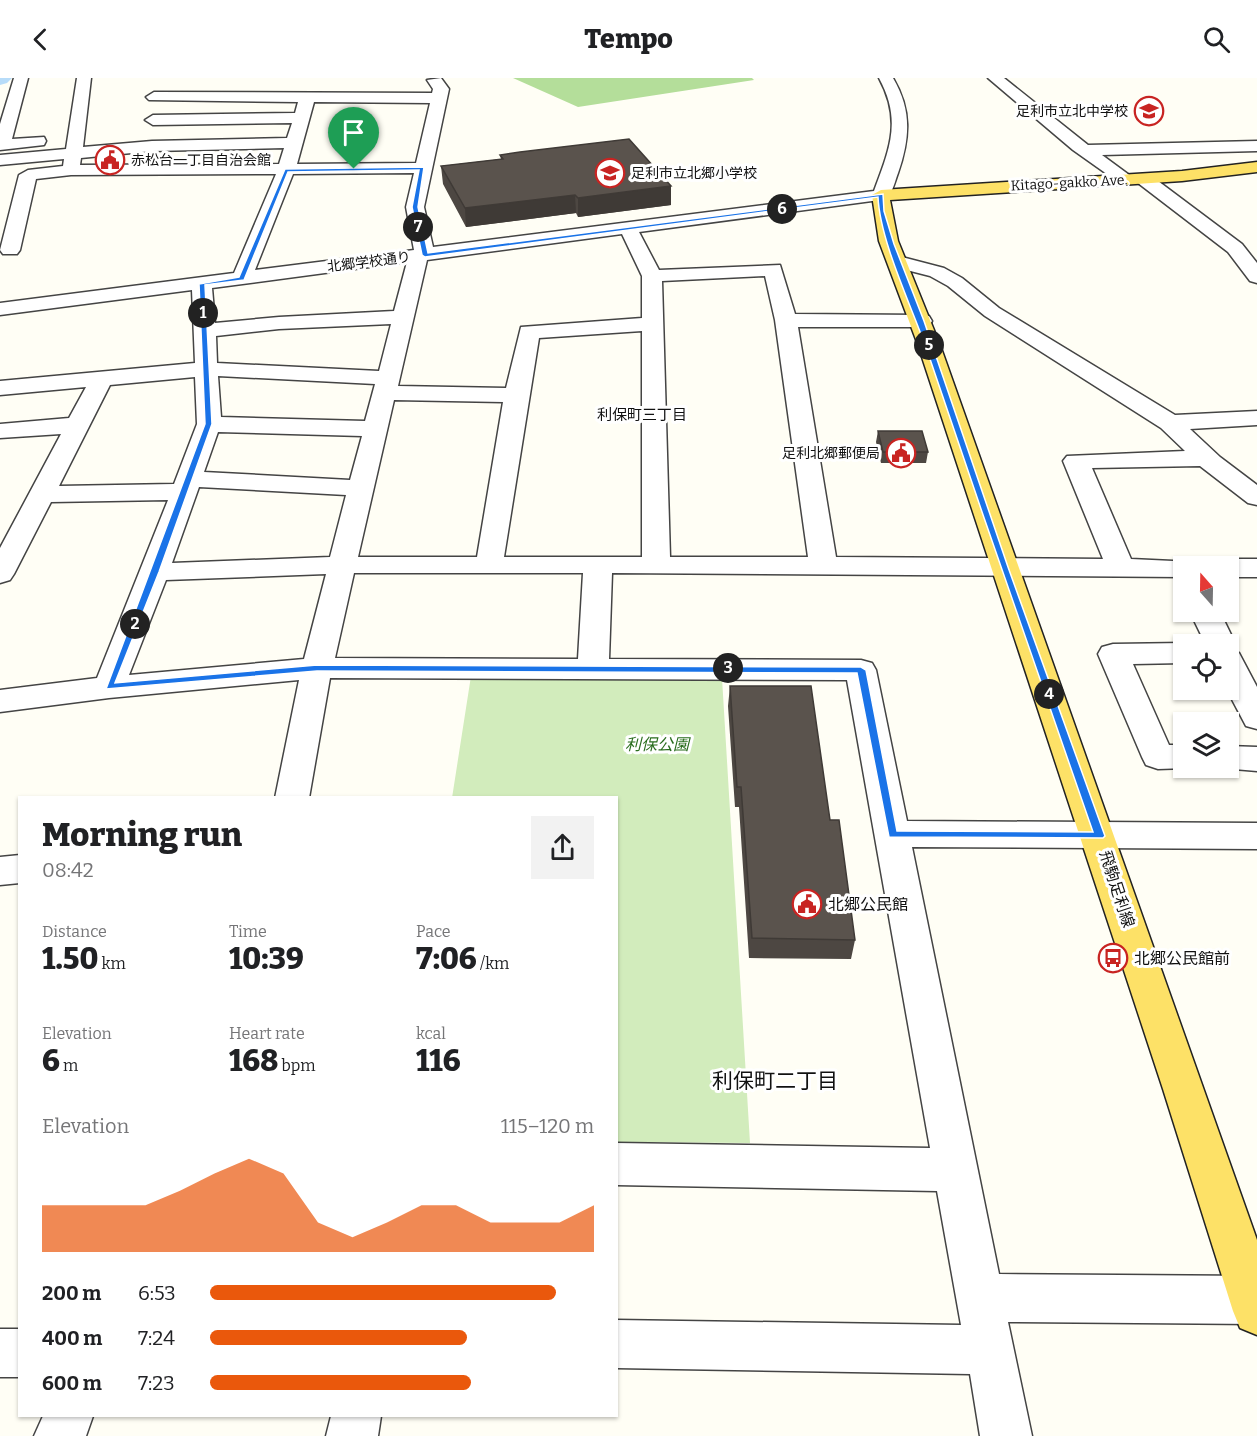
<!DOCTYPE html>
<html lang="en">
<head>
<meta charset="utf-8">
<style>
  :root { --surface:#fff; --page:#f2f2f2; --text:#202124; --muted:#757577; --accent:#ea580c }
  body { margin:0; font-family:Bitter,"Noto Sans JP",serif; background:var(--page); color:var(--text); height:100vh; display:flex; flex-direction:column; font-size:22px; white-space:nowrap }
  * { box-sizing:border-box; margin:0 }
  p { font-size:20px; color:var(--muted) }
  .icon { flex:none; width:33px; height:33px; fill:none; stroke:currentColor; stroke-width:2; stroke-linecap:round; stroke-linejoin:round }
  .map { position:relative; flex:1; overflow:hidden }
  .details { position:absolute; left:18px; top:718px; width:600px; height:621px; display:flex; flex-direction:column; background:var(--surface); border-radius:0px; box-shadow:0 2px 4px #0004 }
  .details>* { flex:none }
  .needle { width:39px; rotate:340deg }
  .controls { position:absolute; left:1173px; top:478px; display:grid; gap:12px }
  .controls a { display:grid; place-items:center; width:66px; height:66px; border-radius:0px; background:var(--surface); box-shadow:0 2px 4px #0004; font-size:30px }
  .pin { position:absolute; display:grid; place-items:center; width:51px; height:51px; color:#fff; margin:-62px -26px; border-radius:50% 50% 50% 0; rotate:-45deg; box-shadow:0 0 6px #0007 }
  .pin .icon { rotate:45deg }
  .km { position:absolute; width:30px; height:30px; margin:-15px; border-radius:50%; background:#222; color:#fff; font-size:16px; line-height:30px; text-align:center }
  .round { display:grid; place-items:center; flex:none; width:63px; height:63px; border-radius:0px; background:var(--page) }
  .head { display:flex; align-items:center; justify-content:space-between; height:102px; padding:0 24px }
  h1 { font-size:33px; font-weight:800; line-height:45px }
  .figures { display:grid; grid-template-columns:repeat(3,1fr); gap:9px; height:102px; padding:6px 24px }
  .figures div { display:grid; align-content:center }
  .figures b { font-size:30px; font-weight:800 }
  .figures small { font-size:16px; font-weight:400 }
  .figures p { font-size:16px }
  .chart { height:168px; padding:12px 24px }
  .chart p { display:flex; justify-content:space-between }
  .chart svg { width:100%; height:108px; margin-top:6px; fill:var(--accent); opacity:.7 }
  ul { padding:0 24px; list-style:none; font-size:20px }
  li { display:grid; grid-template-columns:96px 72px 1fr; align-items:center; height:45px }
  li i { height:15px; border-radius:8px; background:var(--accent) }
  header { display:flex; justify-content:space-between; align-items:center; height:78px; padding:0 24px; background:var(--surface); font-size:27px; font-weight:800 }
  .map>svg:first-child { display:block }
  .green { fill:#d2ecbc }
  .forest { fill:#b4de9a }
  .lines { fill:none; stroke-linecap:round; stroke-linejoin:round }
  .river { fill:#b7dcf9; fill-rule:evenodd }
  .minor-casing { stroke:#444; stroke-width:3 }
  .major-casing { stroke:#222; stroke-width:3 }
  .minor { fill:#fff; fill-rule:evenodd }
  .major { fill:#fde167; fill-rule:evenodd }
  .wall { fill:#4d4742 }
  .shaded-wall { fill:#3f3a36 }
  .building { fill:#5a534d; stroke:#3f3a36; stroke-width:1.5 }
  .route { fill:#1a73e8; stroke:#fff; stroke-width:1.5; fill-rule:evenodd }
  .labels { text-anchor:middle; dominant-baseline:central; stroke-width:6; stroke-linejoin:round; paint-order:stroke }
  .far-poi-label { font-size:14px; fill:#111; stroke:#fff; text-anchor:end }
  .far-street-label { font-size:14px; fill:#111; stroke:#fff }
  .far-neighbourhood-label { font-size:15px; fill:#111; stroke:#fff }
  .park-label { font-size:16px; font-style:italic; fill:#296d1d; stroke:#fff }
  .street-label { font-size:16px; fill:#111; stroke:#fff }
  .poi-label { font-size:16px; fill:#111; stroke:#fff; text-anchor:start }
  .near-neighbourhood-label { font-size:21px; fill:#111; stroke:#fff }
</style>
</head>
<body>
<header><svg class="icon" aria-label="back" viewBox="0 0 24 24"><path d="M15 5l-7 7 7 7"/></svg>Tempo<svg class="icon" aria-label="search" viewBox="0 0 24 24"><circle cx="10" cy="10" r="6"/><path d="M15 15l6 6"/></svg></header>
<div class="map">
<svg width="1257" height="1358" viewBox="0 0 1257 1358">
  <rect width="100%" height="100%" fill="#fffef5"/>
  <polygon class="green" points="471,598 722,600 750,1065 617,1064 616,720 452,720"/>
  <polygon class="forest" points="513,0 752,0 754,2 578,29"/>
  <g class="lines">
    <polygon class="river" points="0,0 12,0 7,5 0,7"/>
    <g class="minor-casing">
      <g id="minor">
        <polygon points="14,0 28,0 12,61 44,59 46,63 44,67 0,72 0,46"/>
        <path d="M77,0H91L83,69L152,63L287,60L292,45L153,47L145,42L153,37L295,35L298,24L149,22L146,19L154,14L432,15L433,11L427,2L441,0L449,11L424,129L433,169L874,113C890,70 902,42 879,0H893C912,32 910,60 898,95C895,103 893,113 887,121L639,154L659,192L780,187L795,236L921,237L929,238L932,243L929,248L921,249H798L836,479L1103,481L1063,383L1067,378L1185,373L1161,350L985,238L948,208L930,198L891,188L888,184L891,180L898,178L944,190L962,200L999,230L1175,337L1257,333V347L1190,351L1220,379L1257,407V427L1248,425L1200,388L1092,390L1131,481L1194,484L1197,489H1184V499L612,495L609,581L861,582L872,585L876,592L907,743L1257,745V771L912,769L999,1196L1257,1198V1246L1008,1244L1032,1358H980L970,1296L616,1290V1242L961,1247L937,1113L616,1107V1065L930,1070L847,602L330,600L309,720H275L299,602L109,620L0,634V612L97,600L168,422L51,424L14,496L10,502L0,505V470L61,356L0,360V346L69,340L86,309L0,317V303L195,285L192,212L0,237V225L234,195L276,96L71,97L36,101L20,172L17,176H3L0,172L19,97L28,92L63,88L64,81L0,87V77L66,71ZM314,24L430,25L416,85L297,86ZM284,70L279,86L80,87L81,80L152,73ZM414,95L406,129L414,172L255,192L293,96ZM622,156L642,198V240L521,249L506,310L398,308L427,182ZM407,184L394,233L279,239L215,245L212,210ZM765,198L775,242L808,479H670L662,203ZM391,246L379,293L217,285L216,258L279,251ZM642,253V479H504L539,260ZM218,298L375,306L365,343L221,339ZM195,299L197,346L174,406L59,408L110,307ZM394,322L503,324L477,479H358ZM218,354L362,358L350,402L204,394ZM199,409L346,417L330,479L172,485ZM354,495H583L578,581L335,580ZM326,496L304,581L129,597L166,502Z"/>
        <polygon points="988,0 1004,0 1088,67 1257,63 1257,73 1102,77 1136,102 1127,107 1121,106 1073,72"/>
        <polygon points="1144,96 1150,97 1242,166 1257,185 1257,205 1250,203 1228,174 1138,105 1135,101 1138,97"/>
        <polygon points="1228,481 1257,481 1257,499 1228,499 1228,489 1215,489 1218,484"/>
        <polygon points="1190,534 1220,534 1236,567 1232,573 1239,575 1257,609 1257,651 1246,648 1227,612 1228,567 1206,567"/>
        <polygon points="1184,565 1191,567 1184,567 1184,585 1133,586 1169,667 1184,667 1184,690 1187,690 1158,691 1146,687 1142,679 1098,576 1102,569 1113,566"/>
        <polygon points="1228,668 1257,669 1257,693 1222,690 1228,690"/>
        <polygon points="20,777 20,805 0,807 0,779"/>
        <rect x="0" y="1251" width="20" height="48"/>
        <polygon points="43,1338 93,1338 86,1358 34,1358"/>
        <polygon points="331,1338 381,1338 378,1358 326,1358"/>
      </g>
    </g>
    <g class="major-casing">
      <polygon id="major" points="1257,84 1257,94 1182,103 890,122 898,163 940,267 1257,1162 1257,1257 1240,1250 1233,1233 1163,1011 918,267 879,163 872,117 881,112 1182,93"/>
    </g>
    <use href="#minor" class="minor"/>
    <use href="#major" class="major"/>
  </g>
  <g class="wall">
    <polygon points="500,77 671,108 671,127 578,139 576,135 466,149 443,106 441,88 501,81"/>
    <polygon points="878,353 928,374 926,385 881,385 876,364"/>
    <polygon points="730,608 830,742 855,862 851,881 749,880 739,729 735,729 728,628"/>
  </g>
  <g class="shaded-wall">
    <polygon points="671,108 671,127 578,139 578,120"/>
    <polygon points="575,117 576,135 466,149 465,130"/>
  </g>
  <g class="building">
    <polygon points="629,61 671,108 578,120 575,117 465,130 441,88 503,81 500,77 520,74"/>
    <polygon points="878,353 922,353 928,374 883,374"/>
    <polygon points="730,608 811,608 830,742 839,742 855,862 752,860 741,709 737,709"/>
  </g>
  <path class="route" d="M424,89L418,129L428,175L883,116L884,133L894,166L924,243L1008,489L1105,758L1103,760L889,759L857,595L317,593L106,611L205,346L199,206L239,199L285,91ZM419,92L412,129L422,177L425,179L878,119C880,166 916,237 931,284C984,441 1038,597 1093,754L897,753L866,592L861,589L317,587L115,605L159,494L212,346L205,207L244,202L288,94Z"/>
  <defs>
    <g id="school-ring" transform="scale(1.5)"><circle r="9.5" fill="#fff" stroke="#c82422" stroke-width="1.5"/><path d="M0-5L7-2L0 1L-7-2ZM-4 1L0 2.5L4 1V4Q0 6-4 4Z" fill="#c82422"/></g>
    <g id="civic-ring" transform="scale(1.5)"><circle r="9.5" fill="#fff" stroke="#c82422" stroke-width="1.5"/><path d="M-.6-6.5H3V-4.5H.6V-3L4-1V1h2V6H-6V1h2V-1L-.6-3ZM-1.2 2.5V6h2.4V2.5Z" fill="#c82422"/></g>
    <g id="bus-ring" transform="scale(1.5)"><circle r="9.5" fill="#fff" stroke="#c82422" stroke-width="1.5"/><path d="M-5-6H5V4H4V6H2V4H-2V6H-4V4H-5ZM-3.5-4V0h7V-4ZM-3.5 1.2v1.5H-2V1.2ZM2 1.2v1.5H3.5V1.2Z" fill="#c82422"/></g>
  </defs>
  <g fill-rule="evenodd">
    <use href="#school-ring" x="1149" y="33"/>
    <use href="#civic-ring" x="110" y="82"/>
    <use href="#school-ring" x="610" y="95"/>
    <use href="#civic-ring" x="901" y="375"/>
    <use href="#civic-ring" x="807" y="826"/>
    <use href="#bus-ring" x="1113" y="880"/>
  </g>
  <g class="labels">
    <g class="far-poi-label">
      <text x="1128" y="33">足利市立北中学校</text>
      <text x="131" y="82" text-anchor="start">赤松台一丁目自治会館</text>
      <text x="631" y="95" text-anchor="start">足利市立北郷小学校</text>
      <text x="880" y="375">足利北郷郵便局</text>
    </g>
    <g class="far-street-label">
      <text transform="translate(1069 105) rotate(-3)">Kitago-gakko Ave.</text>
      <text transform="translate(369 184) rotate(-7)">北郷学校通り</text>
    </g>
    <g class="far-neighbourhood-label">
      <text x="642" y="337">利保町三丁目</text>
    </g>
    <g class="park-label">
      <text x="657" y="666">利保公園</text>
    </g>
    <g class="street-label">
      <text transform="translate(1117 811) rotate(72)">飛駒足利線</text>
    </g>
    <g class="poi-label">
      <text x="828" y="826">北郷公民館</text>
      <text x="1134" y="880">北郷公民館前</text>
    </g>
    <g class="near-neighbourhood-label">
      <text x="775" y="1003">利保町二丁目</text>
    </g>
  </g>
</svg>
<div class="controls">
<a><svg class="needle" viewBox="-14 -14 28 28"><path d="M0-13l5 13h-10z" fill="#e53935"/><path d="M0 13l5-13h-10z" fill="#757577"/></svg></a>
<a><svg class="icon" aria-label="locate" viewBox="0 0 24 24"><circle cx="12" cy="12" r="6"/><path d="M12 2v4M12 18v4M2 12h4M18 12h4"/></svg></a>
<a><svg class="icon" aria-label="layers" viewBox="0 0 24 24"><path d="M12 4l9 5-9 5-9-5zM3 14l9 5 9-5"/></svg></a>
</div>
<div class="pin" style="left:354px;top:91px;background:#1e9e55"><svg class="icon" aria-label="arrive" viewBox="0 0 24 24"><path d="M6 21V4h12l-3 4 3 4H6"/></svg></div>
<b class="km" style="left:203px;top:235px">1</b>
<b class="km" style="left:135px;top:546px">2</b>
<b class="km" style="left:728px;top:590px">3</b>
<b class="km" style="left:1049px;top:616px">4</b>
<b class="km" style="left:929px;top:267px">5</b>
<b class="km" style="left:782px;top:131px">6</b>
<b class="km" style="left:418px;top:149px">7</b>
<section class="details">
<div class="head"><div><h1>Morning run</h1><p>08:42</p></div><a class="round"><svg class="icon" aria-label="share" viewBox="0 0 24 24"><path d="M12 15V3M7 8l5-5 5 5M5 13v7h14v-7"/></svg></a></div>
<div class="figures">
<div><p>Distance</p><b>1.50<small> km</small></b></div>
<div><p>Time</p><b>10:39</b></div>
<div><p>Pace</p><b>7:06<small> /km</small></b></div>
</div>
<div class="figures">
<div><p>Elevation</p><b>6<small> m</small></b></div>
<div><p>Heart rate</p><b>168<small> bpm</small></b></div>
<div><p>kcal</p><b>116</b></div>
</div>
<div class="chart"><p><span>Elevation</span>115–120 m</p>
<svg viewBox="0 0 160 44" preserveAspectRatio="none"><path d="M0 44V25L10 25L20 25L30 25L40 19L50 12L60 6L70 12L80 32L90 38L100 32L110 25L120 25L130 32L140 32L150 32L160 25V44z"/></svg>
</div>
<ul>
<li><b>200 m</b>6:53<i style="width:90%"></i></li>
<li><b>400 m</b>7:24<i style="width:67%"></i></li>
<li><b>600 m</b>7:23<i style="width:68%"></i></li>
</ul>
</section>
</div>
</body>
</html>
